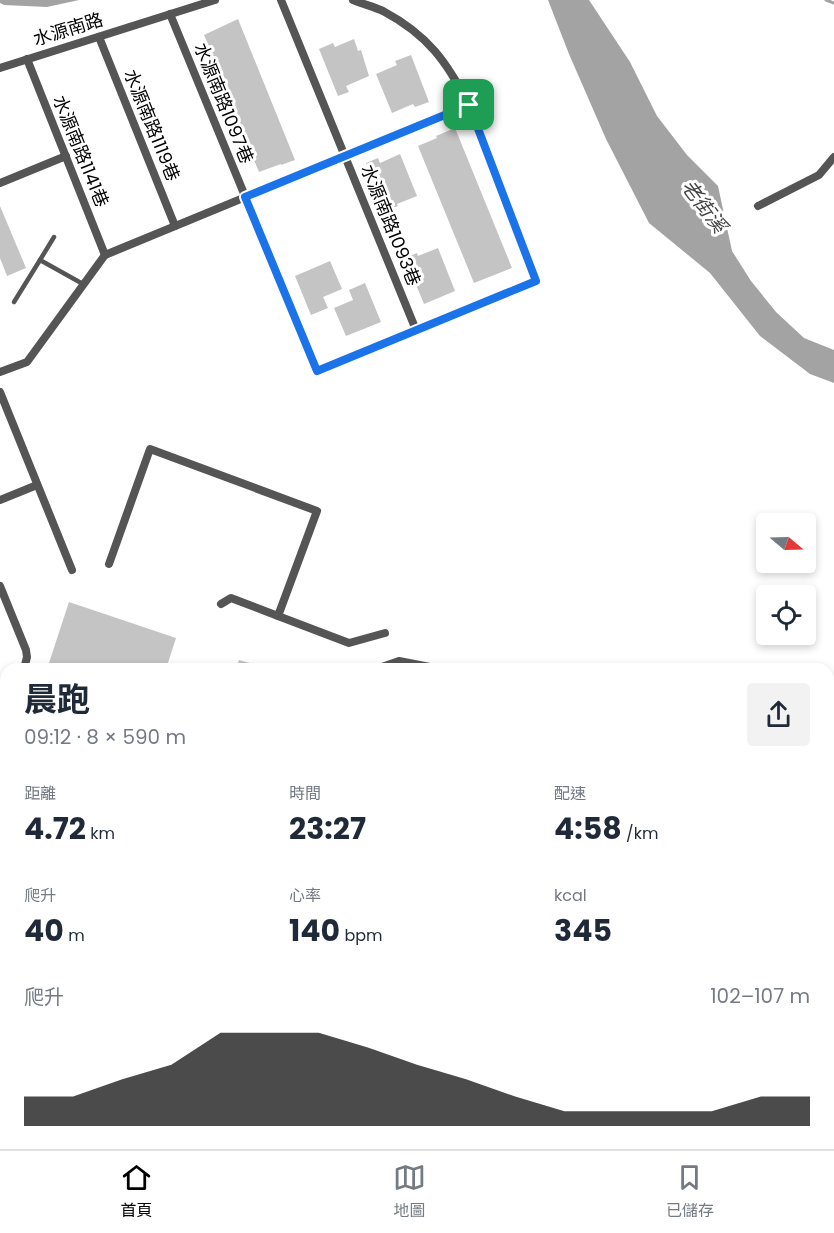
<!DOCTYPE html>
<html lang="zh-TW">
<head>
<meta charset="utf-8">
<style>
  :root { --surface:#fff; --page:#f2f2f3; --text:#1f2937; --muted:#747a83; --line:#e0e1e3; --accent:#000 }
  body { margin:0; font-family:Poppins,"Noto Sans TC",sans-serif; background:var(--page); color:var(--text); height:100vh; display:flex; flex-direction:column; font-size:22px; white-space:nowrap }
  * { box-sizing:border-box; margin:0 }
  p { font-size:20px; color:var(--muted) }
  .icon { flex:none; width:33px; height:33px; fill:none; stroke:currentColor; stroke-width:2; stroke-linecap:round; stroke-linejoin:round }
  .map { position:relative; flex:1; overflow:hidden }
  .side { position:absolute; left:0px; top:663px; width:834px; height:486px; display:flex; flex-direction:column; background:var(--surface); border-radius:18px 18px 0 0; box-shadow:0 3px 9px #0003 }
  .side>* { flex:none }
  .needle { width:39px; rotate:109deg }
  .controls { position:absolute; left:756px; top:513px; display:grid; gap:12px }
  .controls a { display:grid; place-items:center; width:60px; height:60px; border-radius:6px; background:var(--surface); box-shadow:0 3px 9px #0003; font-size:30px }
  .pin { position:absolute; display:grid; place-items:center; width:51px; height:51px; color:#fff; margin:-26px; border-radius:12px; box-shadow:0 3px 9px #0006 }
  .round { display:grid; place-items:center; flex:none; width:63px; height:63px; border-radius:6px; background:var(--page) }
  .headline { display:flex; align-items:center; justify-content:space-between; height:102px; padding:0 24px }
  h1 { font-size:33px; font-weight:700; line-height:45px }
  .metrics { display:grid; grid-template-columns:repeat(3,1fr); gap:9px; height:102px; padding:6px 24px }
  .metrics div { display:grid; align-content:center }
  .metrics b { font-size:30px; font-weight:700 }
  .metrics small { font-size:16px; font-weight:400 }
  .metrics p { font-size:16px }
  .chart { height:168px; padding:12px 24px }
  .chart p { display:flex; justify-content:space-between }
  .chart svg { width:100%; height:108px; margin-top:6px; fill:var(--accent); opacity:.7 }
  .tabs { display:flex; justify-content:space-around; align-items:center; height:84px; border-top:2px solid var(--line); background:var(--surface); font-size:16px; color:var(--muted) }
  .tabs a { display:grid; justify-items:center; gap:3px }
  .tabs .on { color:var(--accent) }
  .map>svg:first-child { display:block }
  .water { fill:#a3a3a3 }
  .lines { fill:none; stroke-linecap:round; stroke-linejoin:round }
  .stream { stroke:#a3a3a3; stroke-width:3 }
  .building { fill:#c4c4c4 }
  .path { stroke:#777; stroke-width:1.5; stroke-dasharray:1.5 3; stroke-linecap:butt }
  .service { stroke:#555; stroke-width:4.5 }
  .minor { stroke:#555; stroke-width:8 }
  .tertiary { stroke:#555; stroke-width:10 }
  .secondary { stroke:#222; stroke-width:12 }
  .route-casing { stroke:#fff; stroke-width:12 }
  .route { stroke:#1a73e8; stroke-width:8 }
  .labels { text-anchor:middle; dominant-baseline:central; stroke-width:6; stroke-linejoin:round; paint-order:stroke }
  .street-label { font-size:18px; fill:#000; stroke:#fff }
  .water-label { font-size:20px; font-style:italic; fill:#444; stroke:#fff }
</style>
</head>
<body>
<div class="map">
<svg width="834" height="1149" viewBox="0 0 834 1149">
  <rect width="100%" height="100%" fill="#fff"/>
  <g class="water">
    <polygon points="0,0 79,0 47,7 4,5 0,3"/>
    <polygon points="548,0 589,0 630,62 657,116 687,155 718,186 732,251 751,281 776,312 804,338 834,350 834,383 810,374 760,336 710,273 649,223 606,139 569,54"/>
  </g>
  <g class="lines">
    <polyline class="stream" points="826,0 834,3"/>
  </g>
  <g class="building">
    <polygon points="238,19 295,160 281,165 281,164 259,172 251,153 249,154 209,54 212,53 204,35"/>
    <polygon points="354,39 358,51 361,50 369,76 346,86 349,92 338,96 319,49 333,43 335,47"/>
    <polygon points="411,55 429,102 415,107 413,104 392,113 376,74 397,65 395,61"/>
    <polygon points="455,128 512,268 474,283 418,146 437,138 436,136"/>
    <polygon points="400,154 417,196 397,204 398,206 385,211 366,163 378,158 380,163"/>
    <polygon points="0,206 26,268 7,276 0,258"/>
    <polygon points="438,248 455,291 424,304 405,258 417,253 418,256"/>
    <polygon points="330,261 342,289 323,297 328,308 311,315 295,276"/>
    <polygon points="365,283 381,322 346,336 334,308 353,300 349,290"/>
    <polygon points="69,602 176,638 166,669 47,669"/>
    <polygon points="239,660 267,668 266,669 236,669"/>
  </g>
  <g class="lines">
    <g class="path">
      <polyline points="158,1143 160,1149"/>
      <polyline points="180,1143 183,1149"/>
      <polyline points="147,1149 150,1143"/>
    </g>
    <g class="service">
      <polyline points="40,260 54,237"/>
      <polyline points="14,302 40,260 83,284"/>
      <polyline points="298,1149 299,1143"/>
      <polyline points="822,1149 824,1143"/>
    </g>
    <g class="minor">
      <polyline points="281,0 416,330"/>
      <path d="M170,14L317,371L536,281L469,105C447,62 428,35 383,11C374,7 363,4 353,0"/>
      <polyline points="99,37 175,226"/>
      <polyline points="27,59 105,255"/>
      <polyline points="0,68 215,0"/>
      <polyline points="0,183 66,156"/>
      <polyline points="758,206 819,175 834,157"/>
      <polyline points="0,372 27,362 105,255 469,105"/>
      <polyline points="0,392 72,570"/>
      <polyline points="0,500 37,485"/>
      <polyline points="109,564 150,449 317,511 278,616 231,598 221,604"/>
      <polyline points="0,586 26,650 27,657 24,669"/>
      <polyline points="278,616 349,643 385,633"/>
      <polyline points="376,669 399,661 440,669"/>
      <polyline points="0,730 6,715"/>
      <polyline points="0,782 6,796"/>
    </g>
    <g class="tertiary">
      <polyline points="0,1061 6,1065"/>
      <polyline points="0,1102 6,1106"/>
      <polyline points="63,1143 70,1149"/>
      <polyline points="128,1143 135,1149"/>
    </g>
    <g class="secondary">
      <polyline points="0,888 6,891"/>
      <polyline points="0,906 6,908"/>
      <polyline points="0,1075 6,1079"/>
      <polyline points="0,1091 6,1094"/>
      <polyline points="828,1117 834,1119"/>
      <polyline points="828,1131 834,1132"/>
      <polyline points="81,1143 89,1149"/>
      <polyline points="105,1143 113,1149"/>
    </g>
  </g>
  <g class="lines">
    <g class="route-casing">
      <polygon id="route" points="469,105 536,281 317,371 245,197"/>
    </g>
    <use href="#route" class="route"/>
  </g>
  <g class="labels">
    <g class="street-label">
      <text transform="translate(68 29) rotate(-17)">水源南路</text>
      <text transform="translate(224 103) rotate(68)">水源南路1097巷</text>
      <text transform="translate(152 125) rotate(68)">水源南路1119巷</text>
      <text transform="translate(81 151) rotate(68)">水源南路1141巷</text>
      <text transform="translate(391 225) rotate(68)">水源南路1093巷</text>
    </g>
    <g class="water-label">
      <text transform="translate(704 206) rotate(53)">老街溪</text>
    </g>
  </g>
</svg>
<div class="controls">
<a><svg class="needle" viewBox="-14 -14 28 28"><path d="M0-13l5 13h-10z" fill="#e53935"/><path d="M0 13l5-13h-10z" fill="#747a83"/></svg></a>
<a><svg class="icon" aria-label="locate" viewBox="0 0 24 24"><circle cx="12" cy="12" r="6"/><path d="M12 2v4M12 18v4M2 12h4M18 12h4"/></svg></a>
</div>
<div class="pin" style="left:469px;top:105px;background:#1e9e55"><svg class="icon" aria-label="arrive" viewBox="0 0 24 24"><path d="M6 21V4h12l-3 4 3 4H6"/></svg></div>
<section class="side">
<div class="headline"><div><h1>晨跑</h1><p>09:12 · 8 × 590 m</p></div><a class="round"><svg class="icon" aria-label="share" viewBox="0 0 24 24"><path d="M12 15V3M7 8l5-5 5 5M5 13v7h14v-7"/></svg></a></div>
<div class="metrics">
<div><p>距離</p><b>4.72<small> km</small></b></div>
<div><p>時間</p><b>23:27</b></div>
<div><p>配速</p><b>4:58<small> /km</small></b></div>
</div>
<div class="metrics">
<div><p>爬升</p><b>40<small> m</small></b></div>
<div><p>心率</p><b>140<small> bpm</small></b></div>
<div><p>kcal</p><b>345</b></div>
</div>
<div class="chart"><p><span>爬升</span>102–107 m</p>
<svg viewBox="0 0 160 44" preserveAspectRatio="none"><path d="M0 44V32L10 32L20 25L30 19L40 6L50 6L60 6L70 12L80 19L90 25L100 32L110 38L120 38L130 38L140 38L150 32L160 32V44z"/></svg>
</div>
</section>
</div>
<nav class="tabs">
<a class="on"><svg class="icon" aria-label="home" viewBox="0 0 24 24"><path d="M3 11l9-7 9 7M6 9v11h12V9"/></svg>首頁</a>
<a><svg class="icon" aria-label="map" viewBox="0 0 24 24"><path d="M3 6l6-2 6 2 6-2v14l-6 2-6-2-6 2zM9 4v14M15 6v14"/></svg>地圖</a>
<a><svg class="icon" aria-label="saved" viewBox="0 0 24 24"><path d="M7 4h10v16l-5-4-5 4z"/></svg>已儲存</a>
</nav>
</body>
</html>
